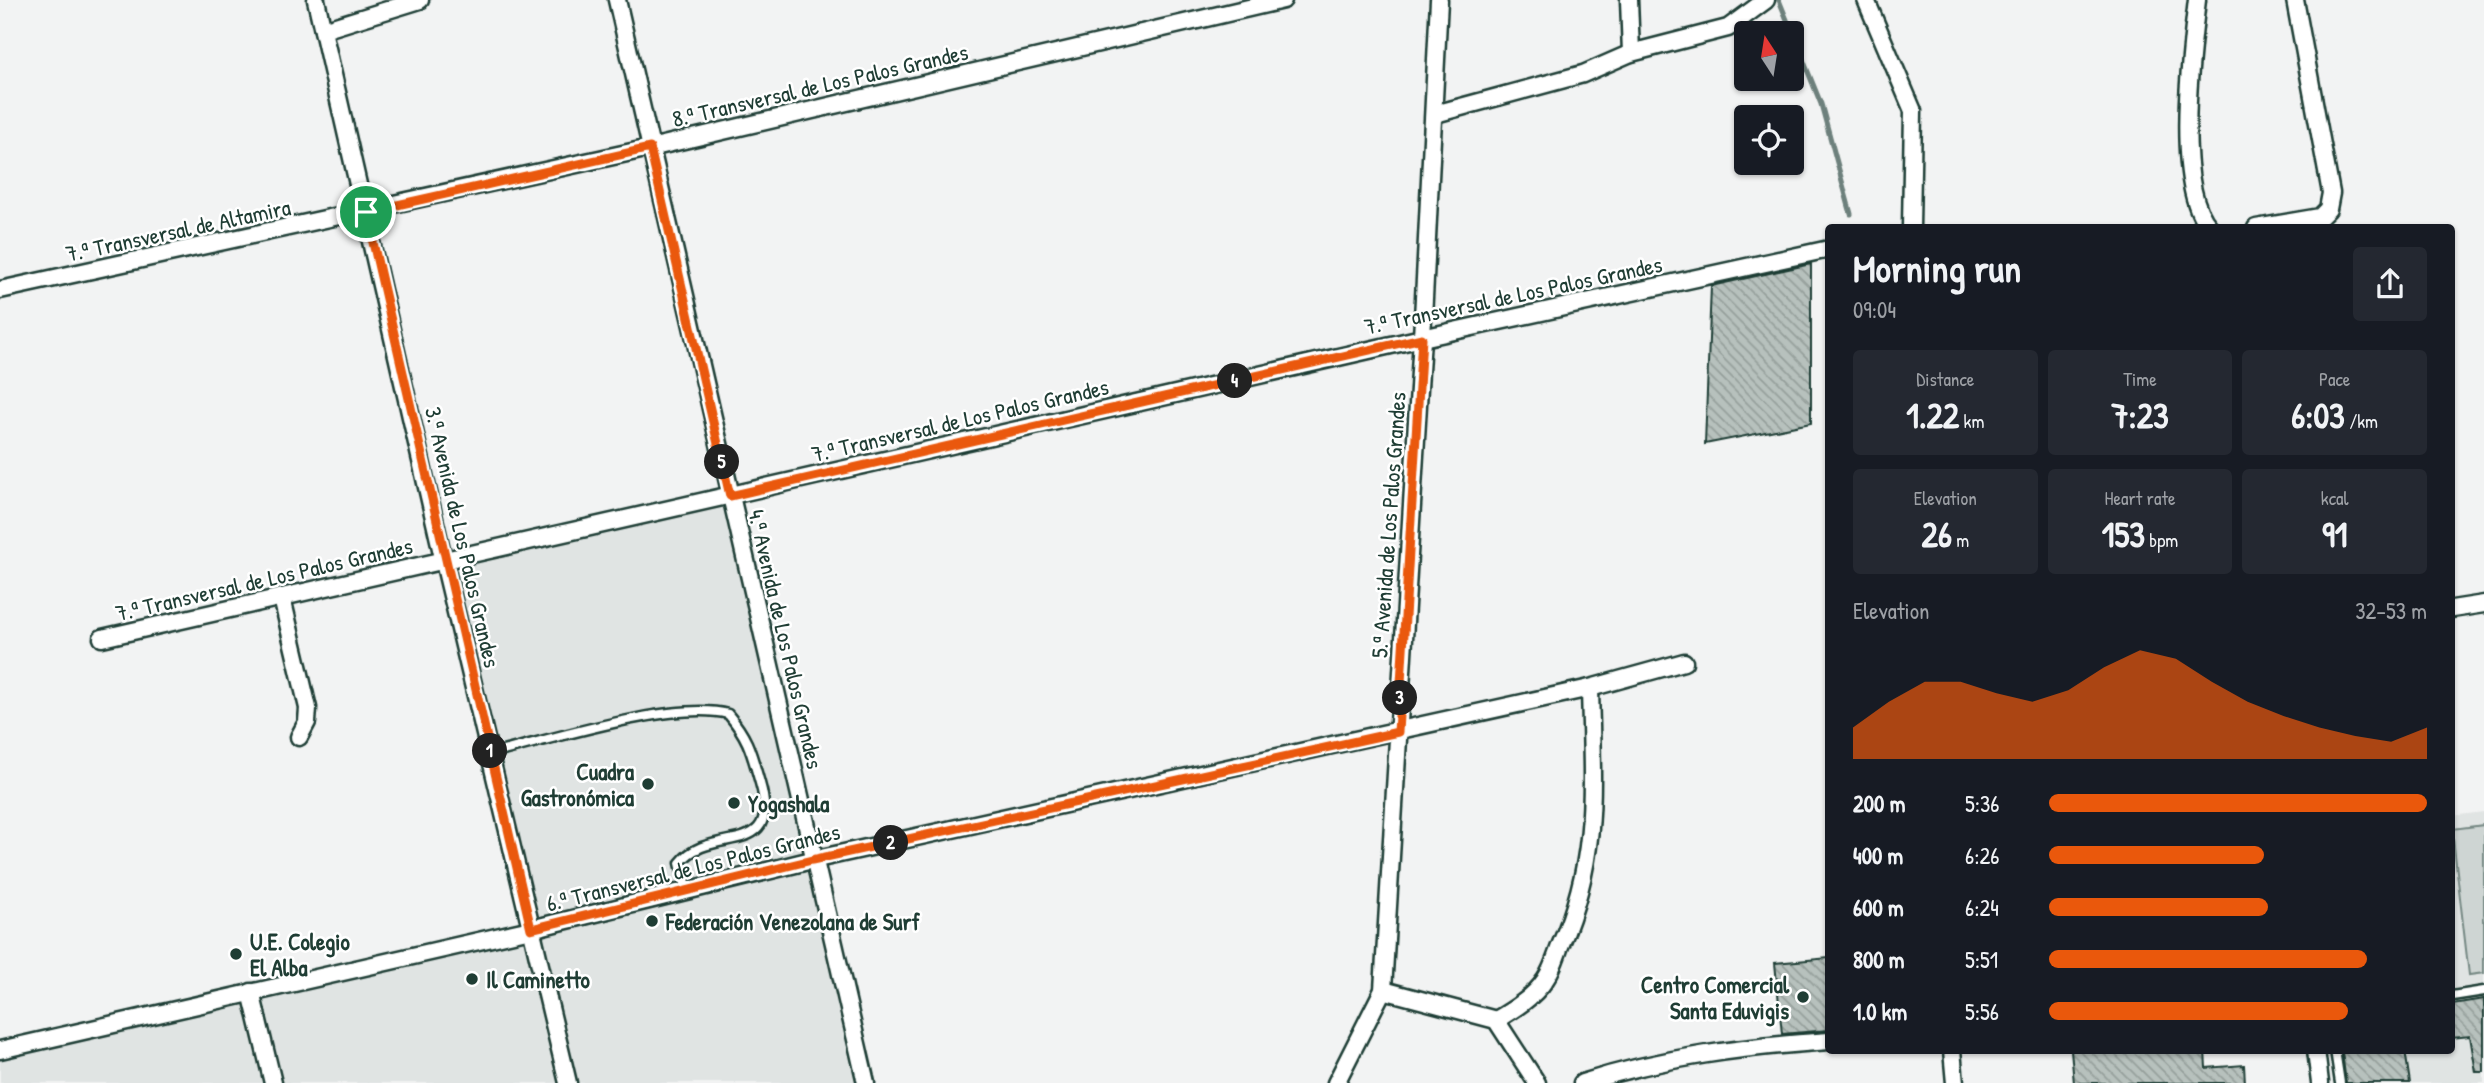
<!DOCTYPE html>
<html lang="en">
<head>
<meta charset="utf-8">
<style>
  :root { --surface:#171b24; --page:#242831; --text:#f1f3f6; --muted:#9ea1a6; --accent:#ea580c }
  body { margin:0; font-family:"Patrick Hand",sans-serif; background:var(--page); color:var(--text); height:100vh; display:flex; flex-direction:column; font-size:26px; white-space:nowrap }
  * { box-sizing:border-box; margin:0 }
  p { font-size:23px; color:var(--muted) }
  .icon { flex:none; width:38px; height:38px; fill:none; stroke:currentColor; stroke-width:2; stroke-linecap:round; stroke-linejoin:round }
  .map { position:relative; flex:1; overflow:hidden }
  .drawer { position:absolute; left:1825px; top:224px; width:630px; height:830px; display:flex; flex-direction:column; background:var(--surface); border-radius:7px; box-shadow:0 2px 5px #0004 }
  .drawer>* { flex:none }
  .needle { width:46px; rotate:348deg }
  .fabs { position:absolute; left:1734px; top:21px; display:grid; gap:14px }
  .fabs a { display:grid; place-items:center; width:70px; height:70px; border-radius:7px; background:var(--surface); box-shadow:0 2px 5px #0004; font-size:35px }
  .pin { position:absolute; display:grid; place-items:center; width:60px; height:60px; color:#fff; margin:-30px; border:4px solid #fff; border-radius:50%; box-shadow:0 2px 7px #0007 }
  .km { position:absolute; width:35px; height:35px; margin:-18px; border-radius:50%; background:#222; color:#fff; font-size:19px; line-height:35px; text-align:center }
  .round { display:grid; place-items:center; flex:none; width:74px; height:74px; border-radius:7px; background:var(--page) }
  .summary { display:flex; align-items:center; justify-content:space-between; height:119px; padding:0 28px }
  h1 { font-size:38px; font-weight:800; line-height:52px }
  .metrics { display:grid; grid-template-columns:repeat(3,1fr); gap:10px; height:119px; padding:7px 28px }
  .metrics div { display:grid; align-content:center; border-radius:7px; background:var(--page); text-align:center }
  .metrics b { font-size:35px; font-weight:800 }
  .metrics small { font-size:19px; font-weight:400 }
  .metrics p { font-size:19px }
  .chart { height:196px; padding:14px 28px }
  .chart p { display:flex; justify-content:space-between }
  .chart svg { width:100%; height:126px; margin-top:7px; fill:var(--accent); opacity:.7 }
  ul { padding:0 28px; list-style:none; font-size:23px }
  li { display:grid; grid-template-columns:112px 84px 1fr; align-items:center; height:52px }
  li i { height:18px; border-radius:9px; background:var(--accent) }
  .map>svg:first-child { display:block }
  .built { fill:#e0e4e3 }
  .grass { fill:#ced5d3; stroke:#768984; stroke-width:2 }
  .lines { fill:none; stroke-linecap:round; stroke-linejoin:round }
  .stream { stroke:#6d807b; stroke-width:5 }
  .building { fill:url(#building-back-hatch); stroke:#1f3d34; stroke-width:2 }
  .service-casing { stroke:#1f3d34; stroke-width:13 }
  .minor-casing { stroke:#1f3d34; stroke-width:21 }
  .service { stroke:#fff; stroke-width:8 }
  .minor { stroke:#fff; stroke-width:16 }
  .route-casing { stroke:#fff; stroke-width:14 }
  .route { stroke:#ea580c; stroke-width:9 }
  .poi-dot { fill:#1f3d34; stroke:#fff; stroke-width:2.5 }
  .labels { text-anchor:middle; dominant-baseline:central; stroke-width:5; stroke-linejoin:round; paint-order:stroke }
  .street-label { font-size:23px; fill:#1f3d34; stroke:#fff }
  .poi-label { font-size:23px; font-weight:bold; fill:#1f3d34; stroke:#fff; text-anchor:start }
</style>
</head>
<body>
<div class="map">
<svg width="2484" height="1083" viewBox="0 0 2484 1083">
  <defs>
    <pattern id="building-back-hatch" width="6" height="6" patternUnits="userSpaceOnUse" patternTransform="scale(1.75)"><rect width="6" height="6" fill="#b7c1bd"/><path d="M-1 5l2 2M0 0l6 6M5-1l2 2" fill="none" stroke="#949e9a"/></pattern>
  </defs>
  <rect width="100%" height="100%" fill="#f2f3f3"/>
  <filter id="ink" filterUnits="userSpaceOnUse"><feTurbulence type="fractalNoise" baseFrequency=".0143" numOctaves="2"/><feDisplacementMap in="SourceGraphic" scale="14" xChannelSelector="R" yChannelSelector="G"/><feConvolveMatrix kernelMatrix="1 2 1 2 8 2 1 2 1" color-interpolation-filters="sRGB"/></filter>
  <g filter="url(#ink)">
    <g class="built">
      <polygon points="730,496 867,1083 0,1083 0,1058 123,1031 531,929 444,562"/>
      <polygon points="2484,812 2484,1083 2333,1083 2329,1050 2452,1050 2452,816"/>
    </g>
    <polygon class="grass" points="2484,825 2484,973 2469,975 2452,829"/>
    <g class="lines">
      <polyline class="stream" points="1779,0 1821,104 1851,214"/>
    </g>
    <g class="building">
      <polygon points="1811,264 1811,423 1705,444 1711,286"/>
      <polygon points="1829,958 1829,1030 1782,1034 1775,963"/>
      <polygon points="2484,999 2484,1072 2476,1072 2470,1036 2452,1038 2452,1004"/>
      <polygon points="2071,1050 2205,1050 2206,1068 2244,1065 2245,1083 2074,1083"/>
      <polygon points="2352,1050 2405,1050 2410,1083 2346,1083 2342,1052"/>
    </g>
    <g class="lines">
      <g class="service-casing">
        <g id="service">
          <path d="M491,754C549,740 673,700 728,714C749,739 751,752 760,783C783,862 710,823 680,863L687,892"/>
          <polyline points="2452,996 2484,991"/>
          <polyline points="2335,1050 2340,1083"/>
        </g>
      </g>
      <g class="minor-casing">
        <g id="minor">
          <polyline points="316,0 444,562 568,1083"/>
          <polyline points="617,0 866,1083"/>
          <polyline points="1629,0 1631,53"/>
          <polyline points="1866,0 1913,111 1911,228"/>
          <path d="M2197,0C2191,52 2173,189 2210,228"/>
          <polyline points="323,30 420,0"/>
          <polyline points="1435,114 1583,74 1631,53 1728,28 1766,0"/>
          <polyline points="2256,228 2320,217 2328,209 2331,193 2295,0"/>
          <polyline points="0,290 650,148 1283,0"/>
          <polyline points="282,598 308,708 307,722 299,737"/>
          <polyline points="2452,609 2484,604"/>
          <polyline points="102,638 1422,338 1829,249"/>
          <polyline points="1383,990 1496,1020 1537,1083"/>
          <polyline points="251,992 273,1083"/>
          <path d="M1496,1020C1513,1010 1534,997 1545,980C1552,970 1556,957 1560,946C1600,855 1592,783 1590,688"/>
          <polyline points="0,1050 531,929 812,860 1590,688 1684,662"/>
          <polyline points="1952,1050 1955,1083"/>
          <polyline points="2316,1050 2320,1083"/>
          <polyline points="1336,1083 1383,990 1422,338 1439,0"/>
          <path d="M1582,1083C1663,1057 1744,1047 1829,1041"/>
        </g>
      </g>
      <use href="#service" class="service"/>
      <use href="#minor" class="minor"/>
    </g>
  </g>
  <g class="lines" filter="url(#ink)">
    <g class="route-casing">
      <polygon id="route" points="650,148 730,496 1422,338 1398,732 812,860 531,929 366,212"/>
    </g>
    <use href="#route" class="route"/>
  </g>
  <g class="poi-dot">
    <circle cx="648" cy="784" r="7"/>
    <circle cx="734" cy="803" r="7"/>
    <circle cx="652" cy="921" r="7"/>
    <circle cx="236" cy="954" r="7"/>
    <circle cx="472" cy="979" r="7"/>
    <circle cx="1803" cy="997" r="7"/>
  </g>
  <g class="labels">
    <g class="street-label">
      <text transform="translate(820 85) rotate(-13)">8.ª Transversal de Los Palos Grandes</text>
      <text transform="translate(178 230) rotate(-12)">7.ª Transversal de Altamira</text>
      <text transform="translate(1513 295) rotate(-12)">7.ª Transversal de Los Palos Grandes</text>
      <text transform="translate(960 420) rotate(-13)">7.ª Transversal de Los Palos Grandes</text>
      <text transform="translate(1388 525) rotate(-86)">5.ª Avenida de Los Palos Grandes</text>
      <text transform="translate(463 537) rotate(77)">3.ª Avenida de Los Palos Grandes</text>
      <text transform="translate(264 579) rotate(-13)">7.ª Transversal de Los Palos Grandes</text>
      <text transform="translate(786 639) rotate(77)">4.ª Avenida de Los Palos Grandes</text>
      <text transform="translate(693 867) rotate(-14)">6.ª Transversal de Los Palos Grandes</text>
    </g>
    <g class="poi-label">
      <text x="634" y="771" text-anchor="end">Cuadra<tspan x="634" dy="26">Gastronómica</tspan></text>
      <text x="748" y="803">Yogashala</text>
      <text x="666" y="921">Federación Venezolana de Surf</text>
      <text x="250" y="941">U.E. Colegio<tspan x="250" dy="26">El Alba</tspan></text>
      <text x="486" y="979">Il Caminetto</text>
      <text x="1789" y="984" text-anchor="end">Centro Comercial<tspan x="1789" dy="26">Santa Eduvigis</tspan></text>
    </g>
  </g>
</svg>
<div class="fabs">
<a><svg class="needle" viewBox="-14 -14 28 28"><path d="M0-13l5 13h-10z" fill="#e53935"/><path d="M0 13l5-13h-10z" fill="#9ea1a6"/></svg></a>
<a><svg class="icon" aria-label="locate" viewBox="0 0 24 24"><circle cx="12" cy="12" r="6"/><path d="M12 2v4M12 18v4M2 12h4M18 12h4"/></svg></a>
</div>
<div class="pin" style="left:366px;top:212px;background:#1e9e55"><svg class="icon" aria-label="arrive" viewBox="0 0 24 24"><path d="M6 21V4h12l-3 4 3 4H6"/></svg></div>
<b class="km" style="left:490px;top:751px">1</b>
<b class="km" style="left:891px;top:843px">2</b>
<b class="km" style="left:1400px;top:698px">3</b>
<b class="km" style="left:1235px;top:381px">4</b>
<b class="km" style="left:722px;top:462px">5</b>
<section class="drawer">
<div class="summary"><div><h1>Morning run</h1><p>09:04</p></div><a class="round"><svg class="icon" aria-label="share" viewBox="0 0 24 24"><path d="M12 15V3M7 8l5-5 5 5M5 13v7h14v-7"/></svg></a></div>
<div class="metrics">
<div><p>Distance</p><b>1.22<small> km</small></b></div>
<div><p>Time</p><b>7:23</b></div>
<div><p>Pace</p><b>6:03<small> /km</small></b></div>
</div>
<div class="metrics">
<div><p>Elevation</p><b>26<small> m</small></b></div>
<div><p>Heart rate</p><b>153<small> bpm</small></b></div>
<div><p>kcal</p><b>91</b></div>
</div>
<div class="chart"><p><span>Elevation</span>32–53 m</p>
<svg viewBox="0 0 160 44" preserveAspectRatio="none"><path d="M0 44V33L10 24L20 17L30 17L40 21L50 24L60 20L70 12L80 6L90 9L100 17L110 24L120 29L130 33L140 36L150 38L160 33V44z"/></svg>
</div>
<ul>
<li><b>200 m</b>5:36<i style="width:100%"></i></li>
<li><b>400 m</b>6:26<i style="width:57%"></i></li>
<li><b>600 m</b>6:24<i style="width:58%"></i></li>
<li><b>800 m</b>5:51<i style="width:84%"></i></li>
<li><b>1.0 km</b>5:56<i style="width:79%"></i></li>
</ul>
</section>
</div>
</body>
</html>
